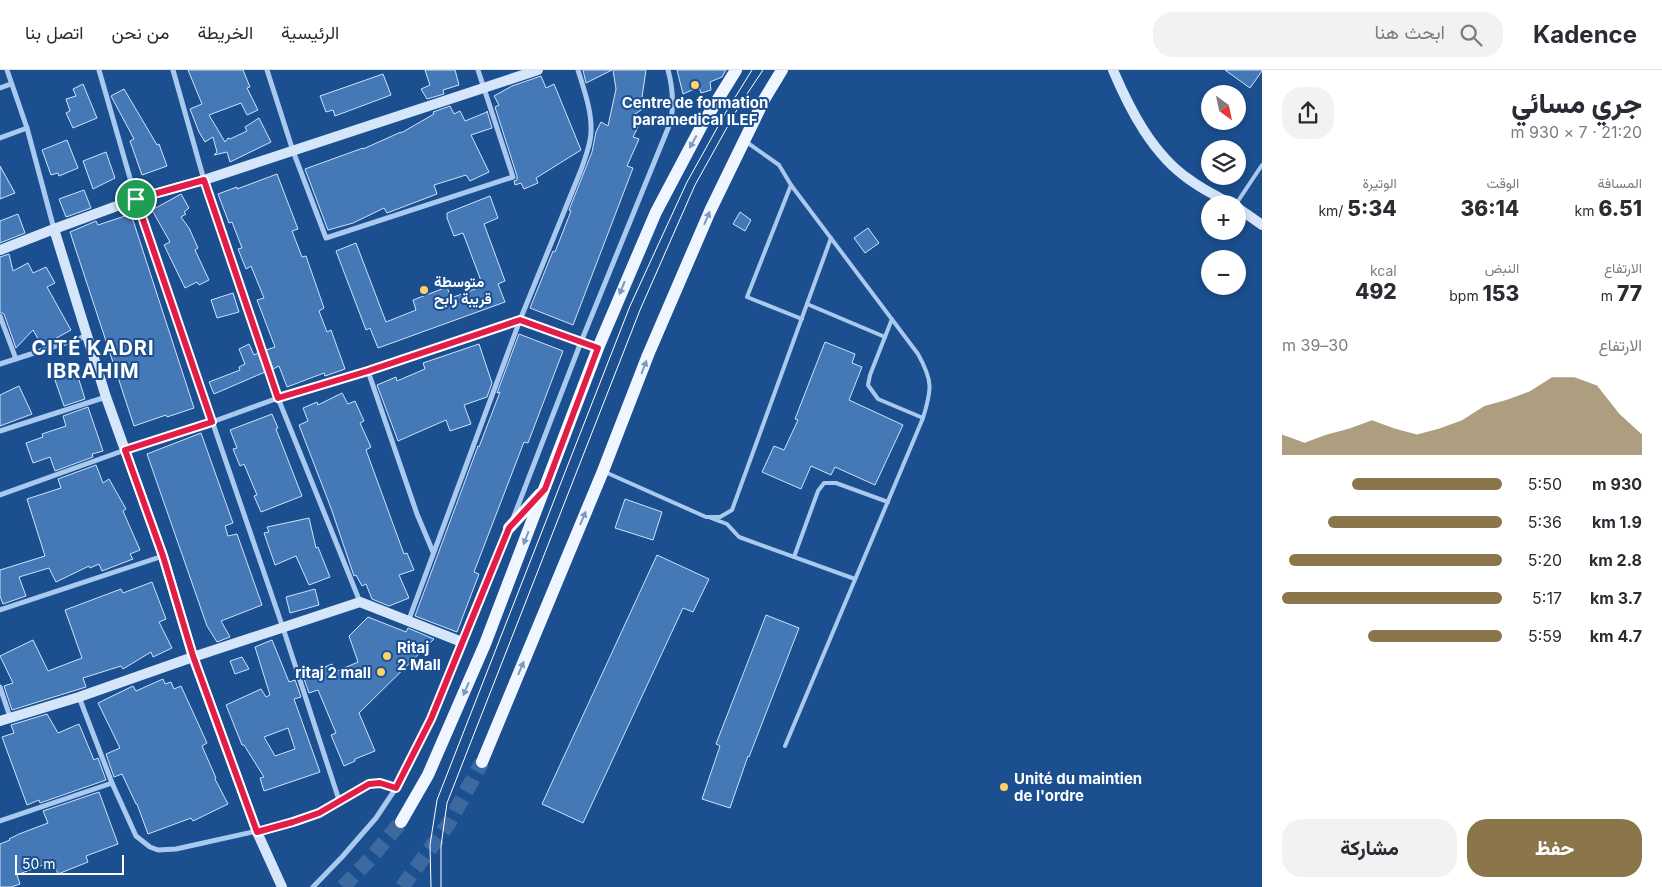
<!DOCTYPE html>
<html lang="ar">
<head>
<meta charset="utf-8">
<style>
  :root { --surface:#fff; --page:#f2f2f3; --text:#2b2b33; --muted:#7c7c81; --line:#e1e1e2; --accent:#8a764a }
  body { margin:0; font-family:Inter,Vazirmatn,sans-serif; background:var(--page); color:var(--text); direction:rtl; height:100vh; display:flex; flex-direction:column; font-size:19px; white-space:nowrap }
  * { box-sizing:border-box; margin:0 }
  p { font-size:16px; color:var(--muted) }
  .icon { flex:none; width:28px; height:28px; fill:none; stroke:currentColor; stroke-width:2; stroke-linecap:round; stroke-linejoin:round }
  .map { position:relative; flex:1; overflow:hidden; direction:ltr }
  .drawer { display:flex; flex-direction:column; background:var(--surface); width:400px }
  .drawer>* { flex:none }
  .needle { width:32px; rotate:147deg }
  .fabs { position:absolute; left:1201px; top:15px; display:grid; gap:10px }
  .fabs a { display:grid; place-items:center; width:45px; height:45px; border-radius:50%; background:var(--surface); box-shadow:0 2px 8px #0003; font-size:25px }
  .scale { position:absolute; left:15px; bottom:12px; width:109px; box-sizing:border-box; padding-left:5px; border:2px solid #fff; border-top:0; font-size:14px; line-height:18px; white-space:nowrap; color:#fff; -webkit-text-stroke:4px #1b4f8f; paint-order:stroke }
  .pin { position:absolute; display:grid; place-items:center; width:42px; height:42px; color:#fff; margin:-21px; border:2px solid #fff; border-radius:50%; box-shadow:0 1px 5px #0007 }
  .round { display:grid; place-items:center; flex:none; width:52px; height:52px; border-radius:20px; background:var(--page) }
  .headline { display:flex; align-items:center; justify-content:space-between; height:85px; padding:0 20px }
  h1 { font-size:28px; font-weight:800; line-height:38px }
  .stats { display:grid; grid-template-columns:repeat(3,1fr); gap:8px; height:85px; padding:5px 20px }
  .stats div { display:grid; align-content:center }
  .stats b { font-size:21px; font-weight:800 }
  .stats small { font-size:14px; font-weight:400 }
  .stats p { font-size:14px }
  .chart { height:140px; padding:10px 20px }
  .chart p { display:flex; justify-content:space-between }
  .chart svg { width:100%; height:90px; margin-top:5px; fill:var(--accent); opacity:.7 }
  .cta { display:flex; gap:10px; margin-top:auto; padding:10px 20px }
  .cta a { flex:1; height:58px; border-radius:20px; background:var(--accent); color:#fff; font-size:20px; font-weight:800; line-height:58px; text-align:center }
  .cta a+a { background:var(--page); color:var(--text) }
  ul { padding:0 20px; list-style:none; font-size:16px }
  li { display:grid; grid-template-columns:80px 60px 1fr; align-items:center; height:38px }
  li i { height:12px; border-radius:6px; background:var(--accent) }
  header { display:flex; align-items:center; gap:30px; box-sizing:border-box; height:70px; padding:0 25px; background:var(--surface); border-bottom:1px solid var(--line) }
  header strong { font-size:24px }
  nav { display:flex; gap:28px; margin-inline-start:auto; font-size:18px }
  .search { width:350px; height:45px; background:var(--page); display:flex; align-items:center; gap:12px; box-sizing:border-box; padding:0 18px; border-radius:20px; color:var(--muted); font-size:19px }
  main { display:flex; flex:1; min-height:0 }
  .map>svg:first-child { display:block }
  .building { fill:#4478b7; stroke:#cfe3fa; fill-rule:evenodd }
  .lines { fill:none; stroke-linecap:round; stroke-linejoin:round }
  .highway-tunnel { stroke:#3d69a0; stroke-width:15; stroke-dasharray:15 8; stroke-linecap:butt }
  .lane { stroke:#a9c9ee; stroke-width:4 }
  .street { stroke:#a9c9ee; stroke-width:5 }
  .secondary { stroke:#d6e6fa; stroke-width:10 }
  .primary { stroke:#f0f6ff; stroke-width:12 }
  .tram { stroke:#fff; stroke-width:1 }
  .oneway { fill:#7b9ac1 }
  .route-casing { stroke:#fff; stroke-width:10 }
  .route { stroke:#e11d48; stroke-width:6 }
  .poi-dot { fill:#ffd166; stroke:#1b4f8f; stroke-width:2 }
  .labels { text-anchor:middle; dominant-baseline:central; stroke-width:4; stroke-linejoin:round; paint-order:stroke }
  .poi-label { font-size:15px; font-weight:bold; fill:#fff; stroke:#1b4f8f; text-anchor:start }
  .district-label { font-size:20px; font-weight:bold; letter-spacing:1px; fill:#fff; stroke:#1b4f8f }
</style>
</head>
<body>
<header>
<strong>Kadence</strong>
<div class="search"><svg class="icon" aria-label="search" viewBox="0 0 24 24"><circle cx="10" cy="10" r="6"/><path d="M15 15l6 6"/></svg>ابحث هنا</div>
<nav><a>الرئيسية</a><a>الخريطة</a><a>من نحن</a><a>اتصل بنا</a></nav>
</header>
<main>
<section class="drawer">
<div class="headline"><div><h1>جري مسائي</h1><p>21:20 · 7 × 930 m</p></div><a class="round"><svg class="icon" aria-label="share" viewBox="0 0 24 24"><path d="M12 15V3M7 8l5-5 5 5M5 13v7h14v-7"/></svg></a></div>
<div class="stats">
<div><p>المسافة</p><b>6.51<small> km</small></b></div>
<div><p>الوقت</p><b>36:14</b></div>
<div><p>الوتيرة</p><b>5:34<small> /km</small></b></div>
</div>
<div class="stats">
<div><p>الارتفاع</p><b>77<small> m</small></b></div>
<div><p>النبض</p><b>153<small> bpm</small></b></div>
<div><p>kcal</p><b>492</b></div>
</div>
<div class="chart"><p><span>الارتفاع</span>30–39 m</p>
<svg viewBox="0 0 160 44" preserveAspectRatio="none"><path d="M0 44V34L10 38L20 34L30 31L40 27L50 31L60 34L70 31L80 27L90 20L100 17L110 13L120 6L130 6L140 10L150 24L160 34V44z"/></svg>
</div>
<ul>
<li><b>930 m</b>5:50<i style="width:68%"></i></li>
<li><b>1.9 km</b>5:36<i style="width:79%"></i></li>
<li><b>2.8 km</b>5:20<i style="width:97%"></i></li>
<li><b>3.7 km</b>5:17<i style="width:100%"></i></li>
<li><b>4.7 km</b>5:59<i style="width:61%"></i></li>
</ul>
<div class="cta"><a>حفظ</a><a>مشاركة</a></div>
</section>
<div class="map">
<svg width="1262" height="817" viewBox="0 0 1262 817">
  <rect width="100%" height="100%" fill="#1b4f8f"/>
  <g class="building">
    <polygon points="188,0 243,0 250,17 247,18 258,40 247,45 241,33 209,45 225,72 228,68 230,69 247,61 245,57 259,48 271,72 230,92 227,82 214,85 217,82 213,67 205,72 199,62 190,39 202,34"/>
    <polygon points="425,0 455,0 459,15 443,20 444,24 427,29 421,19 430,15"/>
    <polygon points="583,0 612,0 586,13"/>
    <polygon points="613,0 646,0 642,27 645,30 644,38 632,46 641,51 633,67 639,69 627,96 633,98 573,255 530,238 553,181 555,182 571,141 569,140 592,82 596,62 601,52 608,56 616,19"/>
    <polygon points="677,0 726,0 722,7 710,12 711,20 701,23 699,17 683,24"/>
    <polygon points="1225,0 1262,0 1262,1 1250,18"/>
    <polygon points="383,4 391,25 335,46 333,40 326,42 320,26"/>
    <polygon points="541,6 546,18 554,14 581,80 536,108 538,113 524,119 521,113 515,115 514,111 517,110 517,106 495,37 499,35 494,26 512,16"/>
    <polygon points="83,14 97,48 73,58 66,43 70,41 66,29 76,26 73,19"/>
    <polygon points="124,19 157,75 159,74 167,96 142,105 130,71 134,69 111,26"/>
    <polygon points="450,36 454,44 460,41 465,51 487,42 487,41 492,58 471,65 489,102 470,111 466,105 434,115 437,124 387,143 384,138 353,153 328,160 305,99 363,78 363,79 401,62 401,63 434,44 433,42"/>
    <polygon points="67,70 78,98 59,106 58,103 51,105 42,80"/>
    <polygon points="106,82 115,108 93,119 83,91"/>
    <polygon points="0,96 15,123 0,129"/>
    <polygon points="277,104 298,159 292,161 302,187 306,186 324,238 319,241 327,262 331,260 345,299 325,306 324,303 287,317 279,296 273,299 266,280 275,277 257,230 264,228 251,196 246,199 238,179 242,178 232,152 229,153 218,124 237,117 237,119"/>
    <polygon points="84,120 91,138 66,147 59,129"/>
    <polygon points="181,124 189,138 184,142 186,144 181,147 189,158 198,178 195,180 209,210 199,215 197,212 185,218 164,175 170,172 152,140"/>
    <polygon points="490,126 498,148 484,154 505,211 498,214 505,232 378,278 370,258 366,260 336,181 356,173 386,252 416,240 413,230 447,217 451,228 483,216 463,163 454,166 447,148 447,143"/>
    <polygon points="740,142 751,150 745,161 733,154"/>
    <polygon points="18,144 25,163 0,173 0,151"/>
    <polygon points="131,144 194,338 167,347 166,345 134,356 70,162 96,151 98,155"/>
    <polygon points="868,158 879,173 865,183 854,168"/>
    <polygon points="9,184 13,201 28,193 33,203 46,197 55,213 47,217 71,260 42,276 33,260 16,278 4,244 0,242 0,187"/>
    <polygon points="233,223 239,242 217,248 211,230"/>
    <polygon points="519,264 563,281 528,373 524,372 474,502 479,504 457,562 415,546 478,376 479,377 500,322 497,323"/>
    <polygon points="825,272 855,284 852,293 862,297 849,330 903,355 875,415 835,397 831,405 811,396 801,419 762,402 774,376 784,380 798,350 795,349"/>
    <polygon points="249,274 254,285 258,283 265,302 214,324 209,312 240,300 239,297 245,294 239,279"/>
    <polygon points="479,274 492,313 487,327 464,335 471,354 450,361 446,350 398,371 377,315 396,307 397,311 425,299 423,293"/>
    <polygon points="74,294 85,329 64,336 55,310 63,307 61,299"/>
    <polygon points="19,316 32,344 0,356 0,325"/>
    <polygon points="342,323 348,334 355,331 364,351 360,353 371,377 366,380 404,484 407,483 414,500 399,505 409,528 389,536 372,529 366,514 362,516 356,505 354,506 331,438 299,355 308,351 303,338 317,332 318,335"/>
    <polygon points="88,337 103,381 92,384 93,387 55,401 50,387 33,393 26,373 43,367 42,364 66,356 63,346"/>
    <polygon points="272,344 278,358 276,359 302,426 261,442 254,426 257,425 244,394 240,396 233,379 237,378 230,360"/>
    <polygon points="201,363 233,453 225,456 228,466 237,464 262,535 221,551 230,567 217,572 207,556 147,384"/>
    <polygon points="96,395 103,413 109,409 126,439 123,441 140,480 130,484 133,489 102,501 99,494 90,498 89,496 56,512 49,498 19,507 26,526 3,534 0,526 0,500 45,486 27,429 61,418 58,409"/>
    <polygon points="625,429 662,442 653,470 615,458"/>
    <polygon points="309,448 316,478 318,477 330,507 309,515 296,486 275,495 264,463 269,462 267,457"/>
    <polygon points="657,485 709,509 693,542 683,538 583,753 542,734"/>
    <polygon points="152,512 166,549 159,552 172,578 153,587 151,582 123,599 121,596 83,608 86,617 12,640 4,616 13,613 0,586 33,570 48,601 82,588 65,540 121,519 123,523"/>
    <polygon points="315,519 319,535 290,543 286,527"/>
    <polygon points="766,545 799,558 749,687 748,686 730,738 702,729 720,676 716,674"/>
    <polygon points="368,547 406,562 408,558 434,569 359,643 375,681 355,689 355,691 344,696 331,665 336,663 318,620 309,623 303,606 332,594 335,602 358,592 349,566"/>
    <path d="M272,570L289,612L295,610L301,627L294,629L320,702L264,721L260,708L264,707L244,675H242L226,635L261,619L266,627L270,625L255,577ZM288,658L295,679L275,686L264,667Z"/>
    <polygon points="242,587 249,599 235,604 230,591"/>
    <polygon points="163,609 165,614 171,612 174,619 181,616 207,673 202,676 216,708 215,709 228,734 193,751 191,748 148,764 137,734 136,734 122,704 114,707 106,684 120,678 98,633 133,616 136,621"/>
    <polygon points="47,644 58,663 79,654 94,690 98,688 106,710 40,733 39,730 27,735 2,667 14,663 11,655"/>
    <polygon points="99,722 118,774 86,786 88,792 58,804 53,791 17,805 20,814 11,817 0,817 0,774 10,770 9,769 19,764 48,753 43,741"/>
  </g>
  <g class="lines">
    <g class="highway-tunnel">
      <polyline points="343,817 370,789 401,752"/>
      <polyline points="402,817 449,753 482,692"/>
    </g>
    <g class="lane">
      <polyline points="745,71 779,95 791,115"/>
      <polyline points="1236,134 1262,95"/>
      <polyline points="807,234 885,267"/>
      <polyline points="892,249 870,305 868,315 878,329 923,348"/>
      <polyline points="605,402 706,447 720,447 732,440 831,168"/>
      <polyline points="711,448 727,454 739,467 855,509"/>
      <polyline points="794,487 818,421 824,413 836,413 888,432"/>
      <path d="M785,676L923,348C932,319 933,311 918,284L791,115L747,227L802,249"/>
    </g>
    <g class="street">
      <polyline points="7,0 27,58 54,159"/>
      <polyline points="99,0 136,129 283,558 339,730"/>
      <polyline points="173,0 204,110 278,328 360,532"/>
      <polyline points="267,0 293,81 326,168 513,107 478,0"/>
      <polyline points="0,18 11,14"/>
      <polyline points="0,68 27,58"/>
      <polyline points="0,246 16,289"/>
      <polyline points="0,294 87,266"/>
      <polyline points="368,301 417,444 433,482"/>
      <polyline points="0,361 106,327"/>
      <polyline points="0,425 125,380 212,352 278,328 368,301 520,250 598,278"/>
      <path d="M514,446L581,272L671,51C674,32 673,18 668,0"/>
      <polyline points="0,540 163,486"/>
      <path d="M408,552L520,250L581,100C585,88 591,74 591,62C592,41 584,20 578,0"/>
      <polyline points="0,617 10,647"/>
      <polyline points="79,627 112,713 136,766 150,777 158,780 176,779 293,753 319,743 369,714 380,713 396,718"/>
      <polyline points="0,751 112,713"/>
      <polyline points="313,817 342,787 376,748 396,718 431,649 509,459"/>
    </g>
    <g class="secondary">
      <path d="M1113,0C1130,40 1153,85 1190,110C1202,119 1217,126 1230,134"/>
      <polyline points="1238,138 1262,155"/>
      <polyline points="54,159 106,327 163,486 193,587 257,762 282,817"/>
      <polyline points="0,180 54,159 136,129 204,110 538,0"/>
      <polyline points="0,651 79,627 193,587 360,532 462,572"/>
    </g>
    <g class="primary">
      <polyline points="509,458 540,424"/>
      <polyline points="482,692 603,401 648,285 710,141 765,28 782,0"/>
      <polyline points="401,752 428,705 485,574 598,278 656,142 702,55 736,0"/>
    </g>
    <g class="tram">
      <polyline points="431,817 430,775 437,730 630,236 687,112 726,42 752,0"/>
      <polyline points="441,817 441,776 447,733 640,240 695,115 739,36 763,0"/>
    </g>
  </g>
  <defs><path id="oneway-solid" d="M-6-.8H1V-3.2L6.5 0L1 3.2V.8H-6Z" transform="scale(1.25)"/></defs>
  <g class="oneway">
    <use href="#oneway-solid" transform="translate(693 72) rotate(119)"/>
    <use href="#oneway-solid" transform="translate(707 148) rotate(-67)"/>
    <use href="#oneway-solid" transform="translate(622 218) rotate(112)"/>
    <use href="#oneway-solid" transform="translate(644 297) rotate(-69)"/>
    <use href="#oneway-solid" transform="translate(583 448) rotate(-67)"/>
    <use href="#oneway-solid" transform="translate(526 468) rotate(111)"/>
    <use href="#oneway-solid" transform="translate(521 598) rotate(-67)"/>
    <use href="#oneway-solid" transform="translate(466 619) rotate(113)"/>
  </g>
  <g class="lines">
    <g class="route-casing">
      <polygon id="route" points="204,110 278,328 368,301 520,250 598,278 545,419 509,458 431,649 396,718 380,713 369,714 319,743 293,752 257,762 193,586 163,486 125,380 212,352 136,129"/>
    </g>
    <use href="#route" class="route"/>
  </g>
  <g class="poi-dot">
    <circle cx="695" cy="15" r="5"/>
    <circle cx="424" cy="220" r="5"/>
    <circle cx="387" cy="586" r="5"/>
    <circle cx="381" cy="602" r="5"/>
    <circle cx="1004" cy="717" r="5"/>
  </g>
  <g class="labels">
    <g class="poi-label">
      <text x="695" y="32" text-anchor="middle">Centre de formation<tspan x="695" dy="17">paramedical ILEF</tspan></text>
      <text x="434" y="211">متوسطة<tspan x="434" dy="17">قريبة رابح</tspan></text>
      <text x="397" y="577">Ritaj<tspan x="397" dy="17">2 Mall</tspan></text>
      <text x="371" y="602" text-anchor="end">ritaj 2 mall</text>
      <text x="1014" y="708">Unité du maintien<tspan x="1014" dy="17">de l'ordre</tspan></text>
    </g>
    <g class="district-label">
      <text x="93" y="278">CITÉ KADRI<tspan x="93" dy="23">IBRAHIM</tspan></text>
    </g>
  </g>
</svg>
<div class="fabs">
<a><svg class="needle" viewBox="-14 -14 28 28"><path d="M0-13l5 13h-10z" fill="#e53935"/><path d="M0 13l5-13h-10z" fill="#7c7c81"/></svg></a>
<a><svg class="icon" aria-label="layers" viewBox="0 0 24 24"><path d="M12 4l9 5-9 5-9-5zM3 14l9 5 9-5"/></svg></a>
<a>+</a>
<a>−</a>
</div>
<div class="scale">50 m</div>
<div class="pin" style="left:136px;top:129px;background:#1e9e55"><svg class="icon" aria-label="arrive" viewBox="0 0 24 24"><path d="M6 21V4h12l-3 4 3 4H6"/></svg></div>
</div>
</main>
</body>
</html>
